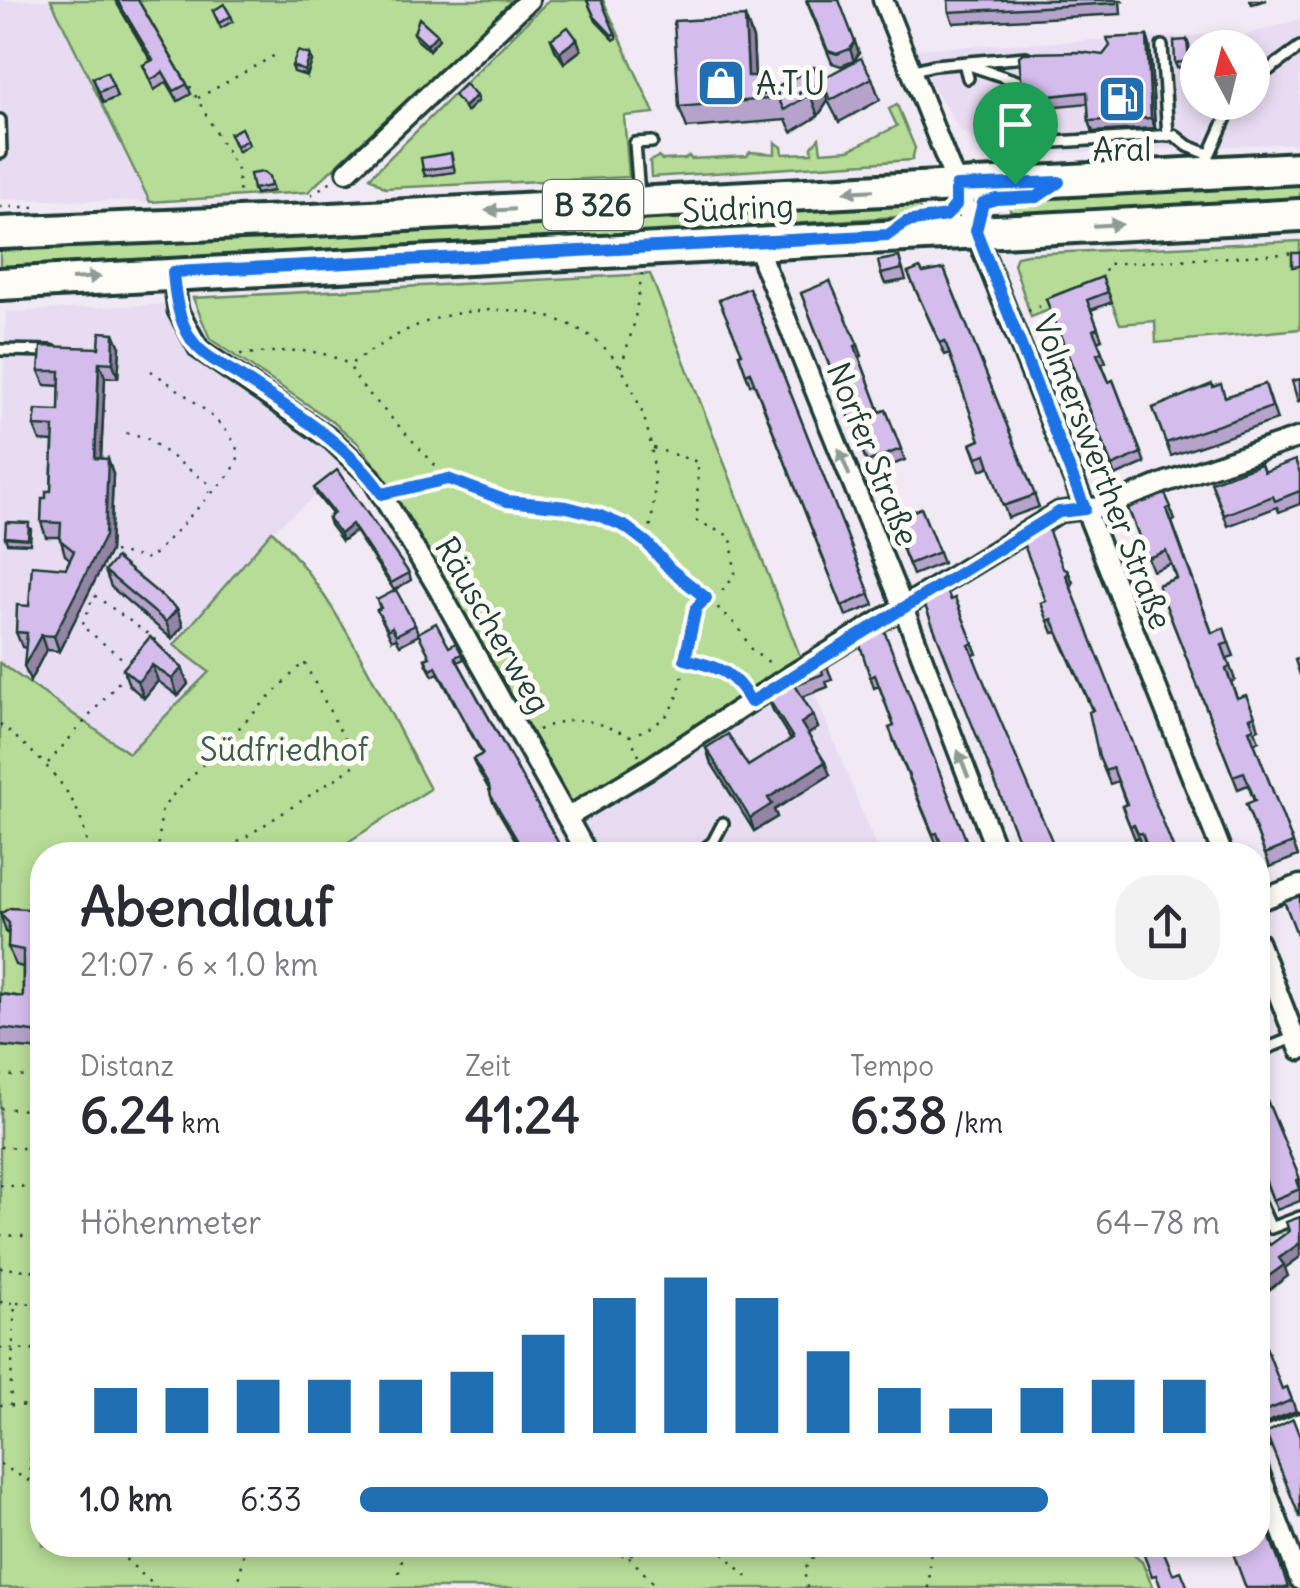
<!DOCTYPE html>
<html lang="de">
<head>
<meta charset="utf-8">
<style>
  :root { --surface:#fff; --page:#f2f2f3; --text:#2b2b33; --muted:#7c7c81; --accent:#1f6fb2 }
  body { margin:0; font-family:Delius,sans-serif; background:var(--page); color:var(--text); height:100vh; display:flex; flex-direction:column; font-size:38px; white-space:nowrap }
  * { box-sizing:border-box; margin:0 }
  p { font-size:32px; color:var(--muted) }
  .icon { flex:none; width:55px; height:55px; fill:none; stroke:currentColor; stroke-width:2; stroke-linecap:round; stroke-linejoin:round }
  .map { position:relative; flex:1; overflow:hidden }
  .panel { position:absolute; left:30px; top:842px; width:1240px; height:715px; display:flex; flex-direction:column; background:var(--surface); border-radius:40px; box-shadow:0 5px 15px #0003 }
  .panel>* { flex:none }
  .needle { width:65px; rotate:353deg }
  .fabs { position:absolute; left:1180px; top:30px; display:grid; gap:20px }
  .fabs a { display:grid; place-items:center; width:90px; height:90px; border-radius:50%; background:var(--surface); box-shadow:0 5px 15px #0003; font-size:50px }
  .pin { position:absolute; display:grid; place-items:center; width:85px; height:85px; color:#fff; margin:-102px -42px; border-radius:50% 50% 50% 0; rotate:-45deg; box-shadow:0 0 10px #0007 }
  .pin .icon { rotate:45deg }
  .round { display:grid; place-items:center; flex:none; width:105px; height:105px; border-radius:40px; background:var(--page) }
  .summary { display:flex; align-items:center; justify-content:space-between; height:170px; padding:0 50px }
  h1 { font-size:55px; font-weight:700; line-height:75px }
  .figures { display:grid; grid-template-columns:repeat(3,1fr); gap:15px; height:170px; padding:10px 50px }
  .figures div { display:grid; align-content:center }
  .figures b { font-size:50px; font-weight:700 }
  .figures small { font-size:28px; font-weight:400 }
  .figures p { font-size:28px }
  .chart { height:280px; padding:20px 50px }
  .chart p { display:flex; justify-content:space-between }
  .chart svg { width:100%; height:180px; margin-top:10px; stroke:var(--accent); stroke-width:6 }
  ul { padding:0 50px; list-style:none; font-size:32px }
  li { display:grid; grid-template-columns:160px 120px 1fr; align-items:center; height:75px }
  li i { height:25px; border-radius:12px; background:var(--accent) }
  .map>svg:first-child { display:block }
  .built { fill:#e8dcf2; fill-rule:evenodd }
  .green { fill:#b7dc97; stroke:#6b8c66; stroke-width:2.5 }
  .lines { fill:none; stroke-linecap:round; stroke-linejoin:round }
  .service-casing { stroke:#1f3d34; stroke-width:16 }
  .minor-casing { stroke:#1f3d34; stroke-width:25 }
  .primary-casing { stroke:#1f3d34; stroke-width:38 }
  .path { stroke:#1f3d34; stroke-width:2.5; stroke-dasharray:2.5 8; stroke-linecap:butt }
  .service { stroke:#fdfcf7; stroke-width:9 }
  .minor { stroke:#fdfcf7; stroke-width:18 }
  .primary { stroke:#fdfcf7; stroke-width:30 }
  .wall { fill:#b6a3cb; stroke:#1f3d34; stroke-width:2.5 }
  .shaded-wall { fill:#9484a5; stroke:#1f3d34; stroke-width:2.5 }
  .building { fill:#d4bdec; stroke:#1f3d34; stroke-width:2.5 }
  .oneway { fill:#8e9c96 }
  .route-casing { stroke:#fff; stroke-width:20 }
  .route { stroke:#1a73e8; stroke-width:12 }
  .labels { text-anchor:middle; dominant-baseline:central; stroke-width:10; stroke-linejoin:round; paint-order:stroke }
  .shield { fill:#fdfcf7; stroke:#62766e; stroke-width:2.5 }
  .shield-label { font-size:30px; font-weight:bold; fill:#1f3d34 }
  .poi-label { font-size:32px; fill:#1f3d34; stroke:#fdfcf7; text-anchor:start }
  .street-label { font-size:32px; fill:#1f3d34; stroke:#fdfcf7 }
  .park-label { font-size:32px; fill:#3d5d48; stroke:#fdfcf7 }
</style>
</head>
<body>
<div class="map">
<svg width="1300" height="1588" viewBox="0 0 1300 1588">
  <rect width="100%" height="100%" fill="#f1e9f4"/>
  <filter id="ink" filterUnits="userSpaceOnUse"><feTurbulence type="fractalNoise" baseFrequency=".01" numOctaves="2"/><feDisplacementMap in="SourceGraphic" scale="20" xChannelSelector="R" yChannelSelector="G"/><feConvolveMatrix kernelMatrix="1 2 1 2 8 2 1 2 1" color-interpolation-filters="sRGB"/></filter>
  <g filter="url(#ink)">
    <g class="built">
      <polygon points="0,0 51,0 150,202 0,199"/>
      <path d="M1300,19V143L993,156L960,130L910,49L1204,35L1205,47ZM1198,48H1252V102H1198Z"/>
      <polygon points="164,304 174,333 199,362 324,442 350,468 272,531 175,644 209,672 129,754 0,663 0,467 6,312"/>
      <polygon points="807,674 879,855 594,855 582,833 582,816"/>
    </g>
    <g class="green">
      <polygon points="51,0 514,0 308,192 150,202"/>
      <polygon points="549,0 603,0 654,113 624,116 629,177 385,188 370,177"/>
      <polygon points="897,105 915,148 912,160 651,177 650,161 658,157 662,160 685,159 689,156 691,159 747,156 750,152 775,154 775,142 782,147 783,154 812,153 812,146 819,138 821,152 849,150 897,126 889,109"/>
      <polygon points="1300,179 1300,203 1013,218 1007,201"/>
      <polygon points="914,199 923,215 806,223 755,231 0,271 0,248"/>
      <polygon points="1300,241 1300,329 1156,343 1155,321 1120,324 1106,287 1031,317 1014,264 1017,256 1027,254"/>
      <polygon points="650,274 804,666 573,805 379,471 358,443 332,421 210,339 193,298"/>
      <path d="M272,531C337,594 386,708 430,789L328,855H42V1545H1122L1142,1562L1153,1588H0V663L129,753L209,672L174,645Z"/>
    </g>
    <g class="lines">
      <g class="service-casing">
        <g id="service">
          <polyline points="1162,46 1168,136"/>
          <polyline points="964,63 968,78"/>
          <polyline points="966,64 1017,81 1021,144"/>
          <polyline points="910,71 934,65 1026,57"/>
          <polyline points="1252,82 1300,47"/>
          <polyline points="0,120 1,153"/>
          <polyline points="989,131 1021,144 1174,135 1188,146 1208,154"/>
          <polyline points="1012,143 1015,180"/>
          <polyline points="1208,158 1233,102"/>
          <polyline points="639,195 635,143 652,142"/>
          <polyline points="0,350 52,351"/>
          <polyline points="697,855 713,842 723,823"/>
          <polyline points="1258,1052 1295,1037"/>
          <polyline points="1258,1199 1271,1228 1300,1217"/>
        </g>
      </g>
      <g class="minor-casing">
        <g id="minor">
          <polyline points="883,0 1223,855"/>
          <polyline points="347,172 529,0"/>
          <polyline points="762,242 763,262 903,607 998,855"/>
          <polyline points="173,273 178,311 199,349 332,440 371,477 438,588 588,855"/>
          <polyline points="568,817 648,769 788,677 1059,512 1108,506 1166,482 1300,437"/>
          <polyline points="1258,901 1300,885"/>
          <polyline points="1258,942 1300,1050"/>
          <polyline points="1258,1440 1300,1423"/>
          <polyline points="1258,1469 1300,1580"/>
        </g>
      </g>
      <g class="primary-casing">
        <g id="primary">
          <polyline points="0,233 312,220 1300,168"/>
          <polyline points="0,284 1300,215"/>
        </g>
      </g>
      <g class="path">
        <polyline points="1123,0 1123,6"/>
        <polyline points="190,86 237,170 240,197"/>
        <polyline points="198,98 279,53"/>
        <polyline points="311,195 333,180"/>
        <polyline points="0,207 40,207"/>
        <polyline points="1103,282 1107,264 1300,253"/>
        <polyline points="1028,311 1049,303"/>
        <path d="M240,354C279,353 311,343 348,364"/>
        <polyline points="621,367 634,324 642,273"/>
        <path d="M151,371C173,386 240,429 238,457C236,471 219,485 210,495"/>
        <polyline points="653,448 698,462 697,521 731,537 735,573 726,588 707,597 696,608 685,659 725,670 742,687"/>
        <polyline points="401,491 446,480"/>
        <path d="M647,543L626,527L598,515L567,507L489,497L448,479L360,384L349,365C371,351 392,336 416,326C470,302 552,303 599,343C619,359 630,383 640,407C657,449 658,499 647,543L669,569L707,597L739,628L752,651L775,666"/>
        <polyline points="114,552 150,559 209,496 209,484 145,437 121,432"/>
        <polyline points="129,664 82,626 94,595 155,639 153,641"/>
        <path d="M0,724C42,759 85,796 88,855"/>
        <path d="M538,730C575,713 592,720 629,736"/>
        <path d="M639,756L630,736C676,719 678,704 685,659"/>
        <polyline points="48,763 126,674"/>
        <polyline points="158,855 161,813 169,799 304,662 356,761 352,768 218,855"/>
        <polyline points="0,1075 42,1078"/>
        <polyline points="0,1108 42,1111"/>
        <polyline points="0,1147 42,1149"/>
        <polyline points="0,1185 42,1188"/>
        <polyline points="0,1235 42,1237"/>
        <polyline points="0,1268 41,1271"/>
        <polyline points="0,1302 15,1303 10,1405"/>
        <polyline points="17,1303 39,1304"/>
        <polyline points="0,1348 42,1351"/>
        <polyline points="0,1405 42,1406"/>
        <polyline points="0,1464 29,1481 42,1482"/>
        <polyline points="29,1481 42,1245"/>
        <polyline points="110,1545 157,1588"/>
        <polyline points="591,1545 629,1557 643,1545"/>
        <polyline points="716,1545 747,1577"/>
        <polyline points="629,1557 658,1588"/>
        <polyline points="399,1573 406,1545"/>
        <polyline points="238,1588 245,1545"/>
        <polyline points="807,1588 804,1570 823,1545"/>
        <polyline points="929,1588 931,1545"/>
      </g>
      <use href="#service" class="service"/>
      <use href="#minor" class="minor"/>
      <use href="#primary" class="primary"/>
    </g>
    <g class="wall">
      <polygon points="115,0 138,0 187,84 191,94 178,101 167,82 154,90 143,65 151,61"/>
      <polygon points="587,0 615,33 617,38 614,40 596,21"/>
      <polygon points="806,0 859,53 854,61 841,66 832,63"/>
      <polygon points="948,0 1122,0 1120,0 1121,14 953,23 949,12"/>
      <polygon points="1250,0 1267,0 1252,4"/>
      <polygon points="213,11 231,16 233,21 221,28"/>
      <polygon points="745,17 753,39 755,76 756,76 763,94 821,80 872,78 880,100 839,122 828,101 818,116 792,132 786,120 687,128 679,107"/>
      <polygon points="414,33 439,39 429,50 416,39"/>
      <polygon points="1147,36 1150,46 1155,128 1093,132 1089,121 1088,103 1027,109 1023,99 1103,55"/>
      <polygon points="551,39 581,50 564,63 555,50"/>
      <polygon points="1187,40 1189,45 1191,67 1177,68 1175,63"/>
      <polygon points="310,55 312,61 307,76 294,72 292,66"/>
      <polygon points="93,78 113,86 117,97 103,103"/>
      <polygon points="230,134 247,140 249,145 238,152"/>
      <polygon points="451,153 455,172 425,176 423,170"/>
      <polygon points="269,177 273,191 255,194 253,189"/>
      <polygon points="899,257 906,280 885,284 881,274"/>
      <polygon points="944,269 1039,507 1008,518 990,466 981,470 971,444 980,440 950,353 945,355 908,273 923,273"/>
      <polygon points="1102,277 1112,302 1091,310 1102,339 1097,341 1106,362 1102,364 1109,382 1113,380 1145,463 1115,476 1046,299"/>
      <polygon points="749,288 874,605 846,616 754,383 750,385 739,354 741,353"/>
      <polygon points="801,293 858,345 862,356 859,357 880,412 886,410 905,460 871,473"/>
      <polygon points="120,347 118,378 105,377 101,458 113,474 110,551 59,651 46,650 30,681 26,648 22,647 16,632 29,606 66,568 70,559 65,555 60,537 46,537 41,522 46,498 51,491 53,442 40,441 34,426 59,411 60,386 45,385 39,371 99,348"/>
      <polygon points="1265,384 1277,420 1171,456 1153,408 1213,387 1225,397"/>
      <polygon points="1264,472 1300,473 1300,504 1279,512 1277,507 1228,526 1211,482"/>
      <polygon points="314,488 409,573 411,580 394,590 355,531 342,541 330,525 328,518 332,514 317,495"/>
      <polygon points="1165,494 1175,520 1172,522 1212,633 1229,643 1234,656 1227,658 1235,680 1231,682 1237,698 1255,716 1259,729 1255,731 1259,741 1254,743 1298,856 1270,867 1246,804 1254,801 1248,785 1238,789 1158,585 1176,578 1171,564 1153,571 1128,508"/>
      <polygon points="921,508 943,563 913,575 891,520"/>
      <polygon points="31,529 30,544 7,543 5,537"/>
      <polygon points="1063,568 1068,571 1073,583 1071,587 1146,846 1142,847 1138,837 1135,839 1122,806 1126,804 1118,781 1110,784 1099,757 1092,710 1057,632 1053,633 1041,603 1046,601"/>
      <polygon points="105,571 177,609 183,626 172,639 111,587"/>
      <polygon points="955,598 977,654 973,655 951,600"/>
      <polygon points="377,600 415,625 418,633 462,654 464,659 458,662 565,855 524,855 493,802 489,789 475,765 473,759 482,754 438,673 433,676 427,665 425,659 430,657 419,635 400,645 396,638 392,640 377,610 380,608"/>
      <polygon points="883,628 941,844 937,845 893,739 894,726 879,686 874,688 858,638"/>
      <polygon points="150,637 182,668 188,684 178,696 158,681 144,698 129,685 123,669"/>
      <polygon points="823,655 832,680 826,682 828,687 802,697 813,715 818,728 808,734 830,775 774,810 777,817 754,831 710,761 706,748 748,766 791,740 773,711 768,698 791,684 789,676"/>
      <polygon points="42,910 42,1050 0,1046 0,994 23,997 23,967 15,965 8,947 9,935 6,932 0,913"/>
      <polygon points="1258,1079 1300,1180 1300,1201 1277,1210 1258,1163"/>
      <polygon points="1258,1351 1282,1389 1287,1387 1296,1411 1258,1426"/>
    </g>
    <g class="shaded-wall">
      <polygon points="745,17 753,39 756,98 748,76"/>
      <polygon points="437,34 439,39 429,50 427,45"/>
      <polygon points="1147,36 1150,46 1155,128 1151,118"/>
      <polygon points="577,39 581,50 564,63 560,52"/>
      <polygon points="855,42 859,53 854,61 850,49"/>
      <polygon points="310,55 312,61 307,76 305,71"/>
      <polygon points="756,76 764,97 758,98"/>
      <polygon points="820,80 828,101 818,116 810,94"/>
      <polygon points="476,96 478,101 466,112 464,107"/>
      <polygon points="114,333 120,347 118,378 113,363"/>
      <polygon points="99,362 105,377 100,473 95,458"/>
      <polygon points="108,459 113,474 110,551 59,651 54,636"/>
      <polygon points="352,524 355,531 342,541 340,534"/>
      <polygon points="1068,571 1073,583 1071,587 1066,575"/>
      <polygon points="177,609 183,626 172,639 166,622"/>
      <polygon points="41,635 46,650 30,681 24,666"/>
      <polygon points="152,665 158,681 144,698 138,682"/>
      <polygon points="182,668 188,684 178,696 172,679"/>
      <polygon points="813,715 818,728 805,736 801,723"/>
      <polygon points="825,762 830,775 774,810 777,817 754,831 750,818 768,798"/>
      <polygon points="1300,1243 1300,1257 1285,1268 1288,1276 1258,1298 1258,1284 1279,1258"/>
    </g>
    <g class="building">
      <polygon points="117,0 138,0 187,84 174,91 163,72 151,80 143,65 153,60"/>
      <polygon points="587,0 601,0 615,33 612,35 594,16"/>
      <polygon points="807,0 839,0 855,42 850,49 837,54 828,51"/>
      <polygon points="948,0 1117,0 1117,3 949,12"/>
      <polygon points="224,4 231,16 219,23 213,11"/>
      <polygon points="745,17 748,76 756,76 758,98 814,67 820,79 810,94 784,110 778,98 679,107 674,21"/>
      <polygon points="419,18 437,34 427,45 414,33"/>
      <polygon points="568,27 577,39 560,52 551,39"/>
      <polygon points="1147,36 1151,118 1089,121 1087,92 1023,99 1019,56 1023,53 1080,52 1103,55 1110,46 1107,38"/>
      <polygon points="1187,40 1189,61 1175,63 1174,41"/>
      <polygon points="298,51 310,55 305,71 292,66"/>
      <polygon points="861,58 872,78 831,100 820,80"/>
      <polygon points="107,72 113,86 99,92 93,78"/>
      <polygon points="465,84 476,96 464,107 454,95"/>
      <polygon points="241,128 247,140 236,146 230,134"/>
      <polygon points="451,153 453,166 423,170 421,158"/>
      <polygon points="263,172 269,177 271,186 253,189 250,174"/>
      <polygon points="1292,253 1300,253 1300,266 1292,267"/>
      <polygon points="899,257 902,269 881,274 878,261"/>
      <polygon points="920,268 923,273 944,269 1035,495 1003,506 986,454 977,457 971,444 980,440 945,341 940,343 908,273"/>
      <polygon points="1102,277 1108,292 1087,300 1098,328 1093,330 1102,352 1097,354 1109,382 1113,380 1141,453 1112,466 1046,299"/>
      <polygon points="830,281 858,345 855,346 880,412 886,410 901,449 867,462 801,293"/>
      <polygon points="749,288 870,594 842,606 750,372 746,374 739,354 742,353 719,300"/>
      <polygon points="100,332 114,333 113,363 99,362 97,413 95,458 108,459 105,536 54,636 41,635 24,666 27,633 16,632 17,605 29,606 32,565 66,568 74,551 60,540 61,523 41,522 42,498 46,498 46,491 51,491 54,427 34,426 36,410 59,411 60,371 39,371 41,346 99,348"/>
      <polygon points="1300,379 1300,401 1298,402 1292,381"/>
      <polygon points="1212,384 1213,387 1221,384 1225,397 1265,384 1272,407 1166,443 1153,408"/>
      <polygon points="1295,460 1300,473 1300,491 1275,501 1273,496 1224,515 1211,482 1261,464 1264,472"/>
      <polygon points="337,470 409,573 391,583 352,524 340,534 328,518 334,513 314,488"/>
      <polygon points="1165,494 1171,507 1167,509 1212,633 1224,628 1229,643 1222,645 1230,667 1226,669 1237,698 1246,695 1255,716 1250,718 1254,728 1249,730 1293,843 1265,854 1246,804 1255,801 1244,772 1233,776 1158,585 1177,578 1166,551 1148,558 1128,508"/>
      <polygon points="921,508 939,552 909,564 891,520"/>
      <polygon points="6,522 29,523 28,539 5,537"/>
      <polygon points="1046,524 1063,568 1068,571 1066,575 1176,855 1150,855 1142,833 1138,834 1134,825 1130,826 1122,806 1127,804 1113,768 1105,771 1099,757 1089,712 1093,710 1052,619 1048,621 1041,603 1046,601 1020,535"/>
      <polygon points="116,558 177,609 166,622 105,571"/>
      <polygon points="944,585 951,600 955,598 973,643 969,645 978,668 1058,855 1024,855 922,598"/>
      <polygon points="396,590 415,625 396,635 392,627 388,630 377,610 381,608 377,600"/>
      <polygon points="436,623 449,647 456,643 462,654 455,657 565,855 526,855 491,796 489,786 473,759 483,754 436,667 431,670 425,659 430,657 418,633"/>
      <polygon points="883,628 972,855 945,855 937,833 933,834 889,728 894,726 875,675 870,677 858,638"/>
      <polygon points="150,637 182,668 172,679 152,665 138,682 123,669"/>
      <polygon points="823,655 828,667 822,670 823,674 795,685 813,715 801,723 825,762 768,798 772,804 750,818 706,748 728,734 748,766 793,738 768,698 793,683 789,676"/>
      <polygon points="1300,658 1300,675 1295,660"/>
      <polygon points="1300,896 1300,942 1284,901"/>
      <polygon points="10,908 42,910 42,1033 0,1028 0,994 23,997 23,950 8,947 9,923 0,914"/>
      <polygon points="1258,1079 1300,1179 1297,1180 1300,1189 1273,1200 1258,1161"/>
      <polygon points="1300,1217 1300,1243 1279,1258 1284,1265 1258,1284 1258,1242 1267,1241 1270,1245 1289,1231 1286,1222"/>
      <polygon points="1266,1347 1282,1389 1287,1387 1292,1400 1258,1414 1258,1351"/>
      <polygon points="1293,1419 1300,1437 1300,1518 1266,1433"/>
      <polygon points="1258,1505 1285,1578 1288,1588 1246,1588 1230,1545 1258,1545"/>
      <polygon points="1140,1545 1161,1545 1173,1574 1181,1571 1188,1588 1161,1588 1156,1575 1152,1576"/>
    </g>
    <defs><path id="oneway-solid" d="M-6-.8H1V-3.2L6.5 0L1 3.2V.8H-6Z" transform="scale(2.5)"/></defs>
    <g class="oneway">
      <use href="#oneway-solid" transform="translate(859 191) rotate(177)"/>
      <use href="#oneway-solid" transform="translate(500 210) rotate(177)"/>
      <use href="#oneway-solid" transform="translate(1108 225) rotate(-3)"/>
      <use href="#oneway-solid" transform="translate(86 278) rotate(-4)"/>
      <use href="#oneway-solid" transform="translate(844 462) rotate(-112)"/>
      <use href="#oneway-solid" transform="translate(963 764) rotate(-111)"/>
    </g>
  </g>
  <g class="lines" filter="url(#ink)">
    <g class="route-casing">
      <path id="route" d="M1059,182L1037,197L996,199L983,203L976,231L1085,509L1059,512L751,702C732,670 719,668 685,659L696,608L706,598L670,569L647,543L626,527L598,515L567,507L507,501L448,479L382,494C348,443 290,410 240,376C223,365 203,357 191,339C178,319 175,296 173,272L888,235L906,222L946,216L956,205V186Z"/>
    </g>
    <use href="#route" class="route"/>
  </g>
  <defs>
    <g id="shop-square" transform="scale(2.5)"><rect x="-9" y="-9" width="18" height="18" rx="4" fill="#1f6fb2" stroke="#fdfcf7"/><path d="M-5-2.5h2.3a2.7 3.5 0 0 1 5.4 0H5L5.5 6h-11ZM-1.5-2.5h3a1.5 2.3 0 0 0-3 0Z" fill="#fff"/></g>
    <g id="fuel-square" transform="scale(2.5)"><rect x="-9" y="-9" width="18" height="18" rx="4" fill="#1f6fb2" stroke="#fdfcf7"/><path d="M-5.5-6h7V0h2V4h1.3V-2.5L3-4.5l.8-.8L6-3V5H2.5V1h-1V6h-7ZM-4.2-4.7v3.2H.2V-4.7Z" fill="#fff"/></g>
  </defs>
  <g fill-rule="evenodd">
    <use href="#shop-square" x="721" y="83"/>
    <use href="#fuel-square" x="1122" y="99"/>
  </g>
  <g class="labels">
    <rect class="shield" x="543" y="180" width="100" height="50" rx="8"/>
    <g class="shield-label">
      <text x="593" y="205">B 326</text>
    </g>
    <g class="poi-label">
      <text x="756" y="83">A.T.U</text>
      <text x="1122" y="149" text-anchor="middle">Aral</text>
    </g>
    <g class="street-label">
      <text transform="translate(738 208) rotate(-3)">Südring</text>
      <text transform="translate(873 454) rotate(68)">Norfer Straße</text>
      <text transform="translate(1103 472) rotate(69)">Volmerswerther Straße</text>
      <text transform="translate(493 625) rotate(60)">Räuscherweg</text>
    </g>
    <g class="park-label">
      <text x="284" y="749">Südfriedhof</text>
    </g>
  </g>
</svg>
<div class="fabs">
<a><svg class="needle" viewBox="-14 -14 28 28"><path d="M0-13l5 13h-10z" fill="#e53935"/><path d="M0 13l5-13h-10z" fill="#7c7c81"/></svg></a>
</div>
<div class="pin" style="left:1015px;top:184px;background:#1e9e55"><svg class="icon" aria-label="arrive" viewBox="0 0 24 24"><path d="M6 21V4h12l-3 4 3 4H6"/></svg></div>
<section class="panel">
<div class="summary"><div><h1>Abendlauf</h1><p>21:07 · 6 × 1.0 km</p></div><a class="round"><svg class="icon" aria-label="share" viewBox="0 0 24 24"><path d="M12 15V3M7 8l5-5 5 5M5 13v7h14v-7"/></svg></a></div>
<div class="figures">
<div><p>Distanz</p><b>6.24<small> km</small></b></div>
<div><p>Zeit</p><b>41:24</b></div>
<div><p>Tempo</p><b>6:38<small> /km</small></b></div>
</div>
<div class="chart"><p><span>Höhenmeter</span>64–78 m</p>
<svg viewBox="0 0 160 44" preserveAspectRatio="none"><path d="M5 44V33M15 44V33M25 44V31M35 44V31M45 44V31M55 44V29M65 44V20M75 44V11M85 44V6M95 44V11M105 44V24M115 44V33M125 44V38M135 44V33M145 44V31M155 44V31"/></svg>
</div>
<ul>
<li><b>1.0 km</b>6:33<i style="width:80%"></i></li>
</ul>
</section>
</div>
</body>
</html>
